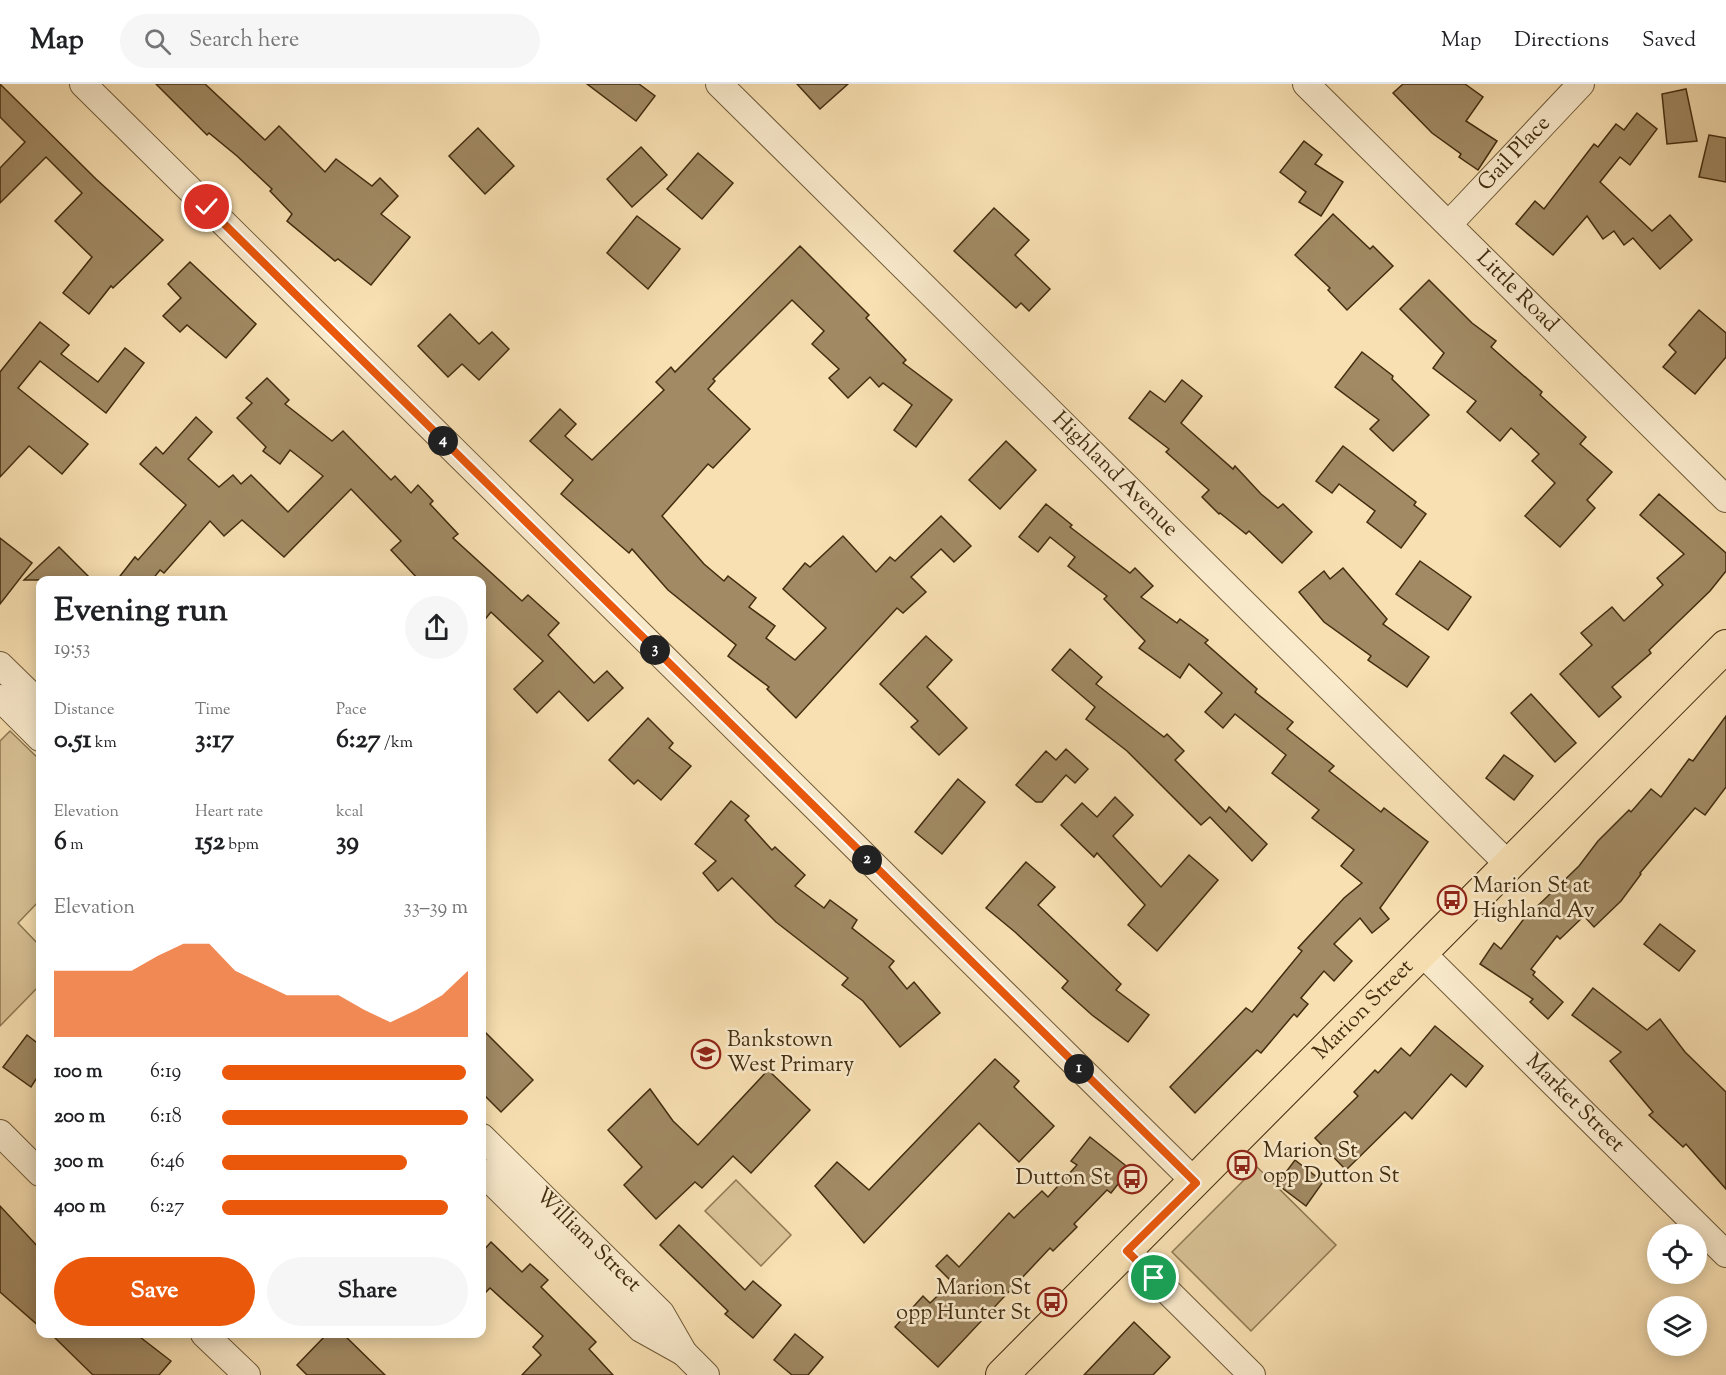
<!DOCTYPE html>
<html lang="en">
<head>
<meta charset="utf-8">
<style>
  :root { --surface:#fff; --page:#f6f6f6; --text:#202124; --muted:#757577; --line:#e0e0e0; --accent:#ea580c }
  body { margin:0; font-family:"Sorts Mill Goudy",serif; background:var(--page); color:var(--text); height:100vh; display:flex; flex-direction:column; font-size:22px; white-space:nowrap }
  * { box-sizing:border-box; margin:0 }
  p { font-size:20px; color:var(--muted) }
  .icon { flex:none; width:33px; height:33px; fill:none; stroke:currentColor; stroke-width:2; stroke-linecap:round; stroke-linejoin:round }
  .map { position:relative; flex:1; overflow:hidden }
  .sheet { position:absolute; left:36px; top:492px; width:450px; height:762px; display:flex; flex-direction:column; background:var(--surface); border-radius:12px; box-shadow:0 3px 15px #0003 }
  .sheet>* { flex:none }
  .controls { position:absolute; left:1647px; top:1140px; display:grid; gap:12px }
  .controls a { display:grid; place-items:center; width:60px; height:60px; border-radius:50%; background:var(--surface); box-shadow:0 3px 15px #0003; font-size:30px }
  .pin { position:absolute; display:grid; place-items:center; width:51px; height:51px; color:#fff; margin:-26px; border:3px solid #fff; border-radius:50%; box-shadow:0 2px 6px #0007 }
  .km { position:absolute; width:30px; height:30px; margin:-15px; border-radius:50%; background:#222; color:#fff; font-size:16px; line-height:30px; text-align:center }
  .round { display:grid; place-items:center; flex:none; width:63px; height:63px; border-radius:32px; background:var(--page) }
  .headline { display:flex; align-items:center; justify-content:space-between; height:102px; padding:0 18px }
  h1 { font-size:33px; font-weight:700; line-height:45px }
  .stats { display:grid; grid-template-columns:repeat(3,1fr); gap:9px; height:102px; padding:6px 18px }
  .stats div { display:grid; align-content:center }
  .stats b { font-size:26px; font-weight:700 }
  .stats small { font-size:16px; font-weight:400 }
  .stats p { font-size:16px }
  .chart { height:168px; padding:12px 18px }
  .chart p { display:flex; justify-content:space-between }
  .chart svg { width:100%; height:108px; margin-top:6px; fill:var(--accent); opacity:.7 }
  .primary-button { display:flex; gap:12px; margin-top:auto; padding:12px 18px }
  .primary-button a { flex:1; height:69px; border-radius:36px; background:var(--accent); color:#fff; font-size:24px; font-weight:700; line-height:69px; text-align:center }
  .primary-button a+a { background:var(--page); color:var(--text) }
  ul { padding:0 18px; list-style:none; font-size:20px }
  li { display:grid; grid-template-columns:96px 72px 1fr; align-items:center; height:45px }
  li i { height:15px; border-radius:8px; background:var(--accent) }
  header { display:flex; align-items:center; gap:36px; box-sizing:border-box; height:84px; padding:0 30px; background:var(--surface); border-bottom:2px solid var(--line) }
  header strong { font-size:28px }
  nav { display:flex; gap:33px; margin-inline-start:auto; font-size:21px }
  .search { width:420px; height:54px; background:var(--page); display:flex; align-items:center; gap:15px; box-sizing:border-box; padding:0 21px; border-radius:33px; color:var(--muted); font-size:22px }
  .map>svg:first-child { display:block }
  .green { fill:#d9c296; stroke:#8e7852; stroke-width:1.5 }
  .building { fill:#a18a64; stroke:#422d0f; stroke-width:1.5 }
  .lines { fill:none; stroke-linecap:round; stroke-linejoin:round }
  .minor-casing { stroke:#705a38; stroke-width:28 }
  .major-casing { stroke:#422d0f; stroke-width:34 }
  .minor { stroke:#faebcd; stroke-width:26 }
  .major { stroke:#f8e0b2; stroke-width:32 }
  .route-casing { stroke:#fff; stroke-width:12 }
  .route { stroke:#ea580c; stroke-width:8 }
  .labels { text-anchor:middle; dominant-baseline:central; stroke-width:5; stroke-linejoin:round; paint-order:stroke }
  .street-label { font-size:22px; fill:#422d0f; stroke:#faebcd }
  .poi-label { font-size:22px; fill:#422d0f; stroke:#faebcd; text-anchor:start }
</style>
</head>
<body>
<header>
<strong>Map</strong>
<div class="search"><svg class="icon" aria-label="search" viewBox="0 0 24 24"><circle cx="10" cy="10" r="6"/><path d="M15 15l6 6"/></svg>Search here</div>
<nav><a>Map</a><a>Directions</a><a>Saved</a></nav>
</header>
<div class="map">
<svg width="1726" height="1291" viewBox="0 0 1726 1291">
  <rect width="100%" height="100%" fill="#f8e0b2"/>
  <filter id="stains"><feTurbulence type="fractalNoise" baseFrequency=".00333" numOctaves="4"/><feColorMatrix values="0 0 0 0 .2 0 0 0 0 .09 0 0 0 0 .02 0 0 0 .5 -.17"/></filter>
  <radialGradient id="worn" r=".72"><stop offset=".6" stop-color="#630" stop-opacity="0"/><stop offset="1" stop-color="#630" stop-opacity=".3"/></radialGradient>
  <g class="green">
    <polygon points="10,647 40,676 40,816 18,839 40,862 40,901 0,942 0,657"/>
    <polygon points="1257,1083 1336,1161 1251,1247 1172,1168"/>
    <polygon points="736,1096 791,1151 761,1182 705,1127"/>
  </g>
  <g class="building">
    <polygon points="0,0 96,95 163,156 113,204 111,202 89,230 63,209 92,173 55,137 82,109 46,73 0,119 0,84 25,58 0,33"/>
    <polygon points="156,0 205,0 265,56 279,42 325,88 336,75 372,102 380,94 398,112 381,130 410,153 371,201 338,175 335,177 287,137 292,130 270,107 272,105 237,72 209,49 207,51"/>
    <polygon points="587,0 639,0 655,12 636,37"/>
    <polygon points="797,0 848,0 820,25"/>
    <polygon points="1403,0 1465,0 1483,13 1466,37 1497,57 1478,86 1459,73 1461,70 1432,49 1393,9"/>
    <polygon points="1686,5 1697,57 1667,60 1662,10"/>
    <polygon points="1637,29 1657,45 1630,81 1620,73 1600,98 1652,147 1670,131 1692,156 1660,185 1633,154 1624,161 1614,147 1603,155 1587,132 1553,171 1516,140 1535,117 1544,125 1594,60 1598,63 1616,40 1624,46"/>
    <polygon points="478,44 514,82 485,110 449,72"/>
    <polygon points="1709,51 1726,54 1726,98 1699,93"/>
    <polygon points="1304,57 1322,71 1315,80 1343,98 1321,132 1299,118 1306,108 1280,88"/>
    <polygon points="641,63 667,91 632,123 607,95"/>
    <polygon points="698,69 733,99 702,135 667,105"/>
    <polygon points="994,124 1029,156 1015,171 1050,205 1029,227 1021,219 1016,224 954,167"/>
    <polygon points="1333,130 1370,165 1373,162 1393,182 1347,226 1328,206 1330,204 1295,171"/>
    <polygon points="637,132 680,165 648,205 607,169"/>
    <polygon points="800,162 869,231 866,234 906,276 903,279 952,316 916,363 894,346 912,321 883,299 879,303 870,293 848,314 829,294 839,285 812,260 824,247 792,216 713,295 715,297 708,305 750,345 713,384 708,380 662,432 704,480 724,497 728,492 756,514 749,523 775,542 766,554 795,576 826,544 783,505 805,479 810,483 843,452 876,488 890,473 895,477 941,432 971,462 954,478 941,465 911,493 926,508 903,529 897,524 796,634 767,605 769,603 728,572 736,561 668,506 632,465 629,469 561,410 573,396 530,357 560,325 576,340 565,352 592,376 664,306 656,298 671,283 675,288"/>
    <polygon points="190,178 256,240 226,274 187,241 180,248 163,232 181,214 168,200"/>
    <polygon points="1429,196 1472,239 1496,257 1491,263 1542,308 1540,311 1586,353 1580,360 1612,388 1587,416 1595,424 1560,463 1525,432 1555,399 1532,377 1539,370 1511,344 1500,357 1467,328 1476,317 1433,284 1444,269 1400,225"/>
    <polygon points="1699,226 1726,249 1726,273 1695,310 1663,283 1676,268 1669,261"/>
    <polygon points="450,230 479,260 492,248 509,265 479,296 462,280 448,293 418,262"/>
    <polygon points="40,238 69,261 61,270 98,298 125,264 144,279 106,329 40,277 18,304 88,360 62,390 29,362 0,393 0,288"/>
    <polygon points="1362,268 1393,292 1392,295 1429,331 1393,367 1370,345 1379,336 1335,303"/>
    <polygon points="267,294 289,316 285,320 332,357 343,347 391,396 395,392 411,409 418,401 433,417 430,420 458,450 453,454 522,517 528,511 559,539 548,551 594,599 607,587 623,604 588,637 559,607 537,629 514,605 543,577 491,528 482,539 482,496 419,496 391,466 401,457 351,405 284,473 242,436 224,452 210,437 164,489 160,486 152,496 117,496 135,473 138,476 186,421 140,380 156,363 163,370 196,333 212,348 188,375 219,403 233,391 241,400 251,391 288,428 323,392 290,366 280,380 263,367 266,363 237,334 252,319 246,314"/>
    <polygon points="1182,296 1202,312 1181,339 1233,385 1235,382 1261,410 1278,424 1283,420 1312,448 1282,479 1249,447 1246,450 1220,429 1219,430 1202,413 1209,406 1166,368 1169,365 1129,334 1150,307 1165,318"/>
    <polygon points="1006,357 1036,386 1000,425 969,396"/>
    <polygon points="1343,362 1416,418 1414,421 1426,430 1401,464 1367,438 1375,427 1339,400 1332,409 1316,397"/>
    <polygon points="1659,410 1726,469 1726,487 1710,507 1649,566 1651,569 1612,603 1621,613 1599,633 1560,590 1592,561 1581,549 1612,523 1624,537 1663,501 1657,494 1684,470 1640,431"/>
    <polygon points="1046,420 1072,441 1070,443 1130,489 1135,484 1153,502 1141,513 1177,539 1180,535 1208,556 1205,559 1257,605 1255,608 1293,638 1287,645 1334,682 1329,687 1381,728 1384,724 1428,758 1380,824 1389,835 1372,849 1360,834 1334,860 1352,877 1334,897 1324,887 1301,914 1308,920 1297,933 1294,930 1261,969 1257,966 1195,1029 1170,1003 1246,924 1252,928 1302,867 1298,864 1344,814 1362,799 1341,782 1354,766 1312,734 1319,726 1272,689 1286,671 1235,630 1223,644 1205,628 1222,609 1189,580 1180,594 1139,564 1145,557 1104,515 1107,512 1068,482 1075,473 1050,453 1038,468 1019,453"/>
    <polygon points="0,454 32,479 0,520"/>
    <polygon points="59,463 92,496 24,496"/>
    <polygon points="1420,477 1471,513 1448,546 1396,510"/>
    <polygon points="1343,484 1387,535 1383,540 1429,573 1407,603 1368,576 1371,572 1324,538 1299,508 1324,487 1330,495"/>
    <polygon points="926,552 952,576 927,603 967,644 939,671 911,643 918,637 880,600"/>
    <polygon points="1070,565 1102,593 1096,600 1164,653 1167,650 1184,667 1175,676 1226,728 1229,723 1267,760 1252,777 1210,733 1201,741 1127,667 1086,635 1095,623 1052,586"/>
    <polygon points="1531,610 1576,659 1555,678 1511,629"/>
    <polygon points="1726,632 1726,703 1705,731 1695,724 1640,789 1641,790 1621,817 1594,843 1584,832 1560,855 1557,852 1531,885 1535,888 1533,891 1563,918 1548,935 1530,918 1533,915 1480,880 1494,859 1501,865 1523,836 1579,782 1598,757 1629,726 1631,728 1651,705 1661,713 1689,675 1693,677"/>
    <polygon points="648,634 673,659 669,664 691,682 661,716 638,696 634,700 609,676"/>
    <polygon points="1066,665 1088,685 1075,699 1066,691 1042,718 1036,718 1016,701 1046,667 1056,676"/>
    <polygon points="1504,671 1533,692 1514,716 1486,694"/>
    <polygon points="958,695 985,718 942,770 915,748"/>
    <polygon points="1115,713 1133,731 1113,752 1161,803 1189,771 1218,796 1157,867 1128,841 1145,821 1097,769 1094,773 1061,741 1082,719 1097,733"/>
    <polygon points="731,717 749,732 745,736 772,766 775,763 805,791 795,802 824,824 830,816 857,836 852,844 894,877 889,883 907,905 914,898 940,929 900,963 863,917 842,901 848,894 776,838 732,794 718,807 703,789 716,777 695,760"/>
    <polygon points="1026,778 1055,803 1038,821 1121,900 1116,906 1149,931 1128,958 1092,931 1062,904 1068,897 1015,848 986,824"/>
    <polygon points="1660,840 1695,867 1679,887 1644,860"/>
    <polygon points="1593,904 1647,946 1660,935 1685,968 1726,1008 1726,1105 1686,1060 1683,1063 1649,1031 1653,1028 1610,977 1621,968 1572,931"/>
    <polygon points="1435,942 1483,982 1466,1003 1451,990 1412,1035 1405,1028 1346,1086 1315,1054 1358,1012 1354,1008 1375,986 1378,989 1401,964 1410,972"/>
    <polygon points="482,945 533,996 501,1028 482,1009"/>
    <polygon points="27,951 40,961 40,989 31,1003 3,983"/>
    <polygon points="995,975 1019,997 1014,1003 1054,1042 1019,1078 979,1039 864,1159 815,1102 837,1078 869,1106"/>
    <polygon points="768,986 810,1026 751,1089 733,1072 702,1104 695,1098 656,1135 624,1101 642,1083 608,1046 650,1005 673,1037 698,1061"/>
    <polygon points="1090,1053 1130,1085 1111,1109 1107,1106 1074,1140 1077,1143 1053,1167 1050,1164 938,1283 895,1243 923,1212 930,1219 952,1198 936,1182 947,1171 959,1183 1009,1129 1014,1134 1042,1107 1048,1113 1077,1081 1071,1077"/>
    <polygon points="1295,1076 1323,1098 1306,1122 1277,1100"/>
    <polygon points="0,1122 40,1165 40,1243 0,1208"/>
    <polygon points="679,1141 745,1206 753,1197 781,1221 753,1254 725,1230 728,1227 660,1161"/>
    <polygon points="491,1158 522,1188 530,1180 548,1196 541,1203 596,1258 589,1265 613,1291 522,1291 541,1271 533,1263 543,1252 490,1204 482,1212 482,1168"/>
    <polygon points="1134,1238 1170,1273 1153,1291 1084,1291"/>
    <polygon points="51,1250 136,1250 171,1277 159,1291 93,1291"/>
    <polygon points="327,1250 343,1250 385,1291 307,1291 297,1281"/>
    <polygon points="795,1250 823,1273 808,1291 792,1291 774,1276"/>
  </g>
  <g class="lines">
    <g class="minor-casing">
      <g id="minor">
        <polyline points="83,0 1196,1099"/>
        <path id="s1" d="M719,0L1510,782"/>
        <path id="s2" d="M1306,0L1726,415"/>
        <path id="s3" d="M1449,140L1581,0"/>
        <polyline points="0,581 40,620"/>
        <polyline points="0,614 40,654"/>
        <path id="s4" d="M1423,870L1726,1170"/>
        <polyline points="0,1049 40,1089"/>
        <path id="s5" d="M482,1053L661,1229L684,1269L706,1291"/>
        <polyline points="482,1088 641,1245 684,1269"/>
        <polyline points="1127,1167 1252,1291"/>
        <polyline points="204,1250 247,1291"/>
      </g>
    </g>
    <g class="major-casing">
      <g id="major">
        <path id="s6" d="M1002,1291L1726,562"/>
      </g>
    </g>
    <use href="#minor" class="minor"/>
    <use href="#major" class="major"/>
  </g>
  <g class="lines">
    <g class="route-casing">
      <polyline id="route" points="207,123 1196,1099 1127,1167 1154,1194"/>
    </g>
    <use href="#route" class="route"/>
  </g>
  <defs>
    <g id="bus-ring" transform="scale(1.5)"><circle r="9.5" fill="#faebcd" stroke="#8f2418" stroke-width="1.5"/><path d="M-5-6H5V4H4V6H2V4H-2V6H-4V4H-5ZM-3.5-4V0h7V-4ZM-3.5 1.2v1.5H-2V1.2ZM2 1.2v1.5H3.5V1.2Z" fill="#8f2418"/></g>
    <g id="school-ring" transform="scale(1.5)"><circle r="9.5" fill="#faebcd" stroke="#8f2418" stroke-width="1.5"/><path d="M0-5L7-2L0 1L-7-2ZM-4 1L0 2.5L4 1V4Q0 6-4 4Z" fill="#8f2418"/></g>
  </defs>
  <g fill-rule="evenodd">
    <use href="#bus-ring" x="1452" y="816"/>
    <use href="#school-ring" x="706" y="970"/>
    <use href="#bus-ring" x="1242" y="1081"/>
    <use href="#bus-ring" x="1132" y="1095"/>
    <use href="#bus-ring" x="1052" y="1218"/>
  </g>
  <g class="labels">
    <g class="street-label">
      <text stroke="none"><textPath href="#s3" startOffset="96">Gail Place</textPath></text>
      <text stroke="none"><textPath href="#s2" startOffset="296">Little Road</textPath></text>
      <text stroke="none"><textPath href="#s1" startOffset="556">Highland Avenue</textPath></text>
      <text stroke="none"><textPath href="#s6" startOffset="514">Marion Street</textPath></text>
      <text stroke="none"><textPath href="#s4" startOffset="213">Market Street</textPath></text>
      <text stroke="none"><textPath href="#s5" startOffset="148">William Street</textPath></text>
    </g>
    <g class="poi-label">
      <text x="1473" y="803">Marion St at<tspan x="1473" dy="25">Highland Av</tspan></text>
      <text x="727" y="957">Bankstown<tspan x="727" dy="25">West Primary</tspan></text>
      <text x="1263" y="1068">Marion St<tspan x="1263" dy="25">opp Dutton St</tspan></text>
      <text x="1111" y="1095" text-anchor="end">Dutton St</text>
      <text x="1031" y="1205" text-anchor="end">Marion St<tspan x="1031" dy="25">opp Hunter St</tspan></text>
    </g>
  </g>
  <rect width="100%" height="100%" filter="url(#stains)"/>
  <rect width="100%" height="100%" fill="url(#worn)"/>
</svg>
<div class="controls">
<a><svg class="icon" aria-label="locate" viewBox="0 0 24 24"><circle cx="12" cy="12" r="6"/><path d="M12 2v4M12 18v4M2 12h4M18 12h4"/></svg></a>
<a><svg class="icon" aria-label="layers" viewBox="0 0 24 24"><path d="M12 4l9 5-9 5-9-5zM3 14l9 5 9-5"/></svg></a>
</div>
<div class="pin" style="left:1154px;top:1194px;background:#1e9e55"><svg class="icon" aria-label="arrive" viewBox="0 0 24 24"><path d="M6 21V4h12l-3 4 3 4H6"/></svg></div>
<div class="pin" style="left:207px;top:123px;background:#d93025"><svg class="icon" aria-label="check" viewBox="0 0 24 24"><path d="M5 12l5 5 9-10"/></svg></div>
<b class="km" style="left:1079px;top:985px">1</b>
<b class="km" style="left:867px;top:776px">2</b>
<b class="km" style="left:655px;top:566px">3</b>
<b class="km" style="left:443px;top:357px">4</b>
<section class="sheet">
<div class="headline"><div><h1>Evening run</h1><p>19:53</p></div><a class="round"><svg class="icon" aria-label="share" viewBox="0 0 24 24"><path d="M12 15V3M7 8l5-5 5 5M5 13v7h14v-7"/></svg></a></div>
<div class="stats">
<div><p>Distance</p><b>0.51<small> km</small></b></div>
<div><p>Time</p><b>3:17</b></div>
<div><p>Pace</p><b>6:27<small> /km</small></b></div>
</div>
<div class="stats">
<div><p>Elevation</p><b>6<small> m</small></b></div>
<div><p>Heart rate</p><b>152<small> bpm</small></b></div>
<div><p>kcal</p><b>39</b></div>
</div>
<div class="chart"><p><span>Elevation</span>33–39 m</p>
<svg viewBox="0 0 160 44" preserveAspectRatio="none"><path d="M0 44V17L10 17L20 17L30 17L40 11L50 6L60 6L70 17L80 22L90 27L100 27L110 27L120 33L130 38L140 33L150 27L160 17V44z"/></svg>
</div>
<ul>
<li><b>100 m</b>6:19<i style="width:99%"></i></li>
<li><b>200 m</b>6:18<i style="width:100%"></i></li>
<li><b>300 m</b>6:46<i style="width:75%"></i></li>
<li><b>400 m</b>6:27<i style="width:92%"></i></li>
</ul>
<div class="primary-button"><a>Save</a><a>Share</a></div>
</section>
</div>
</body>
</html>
